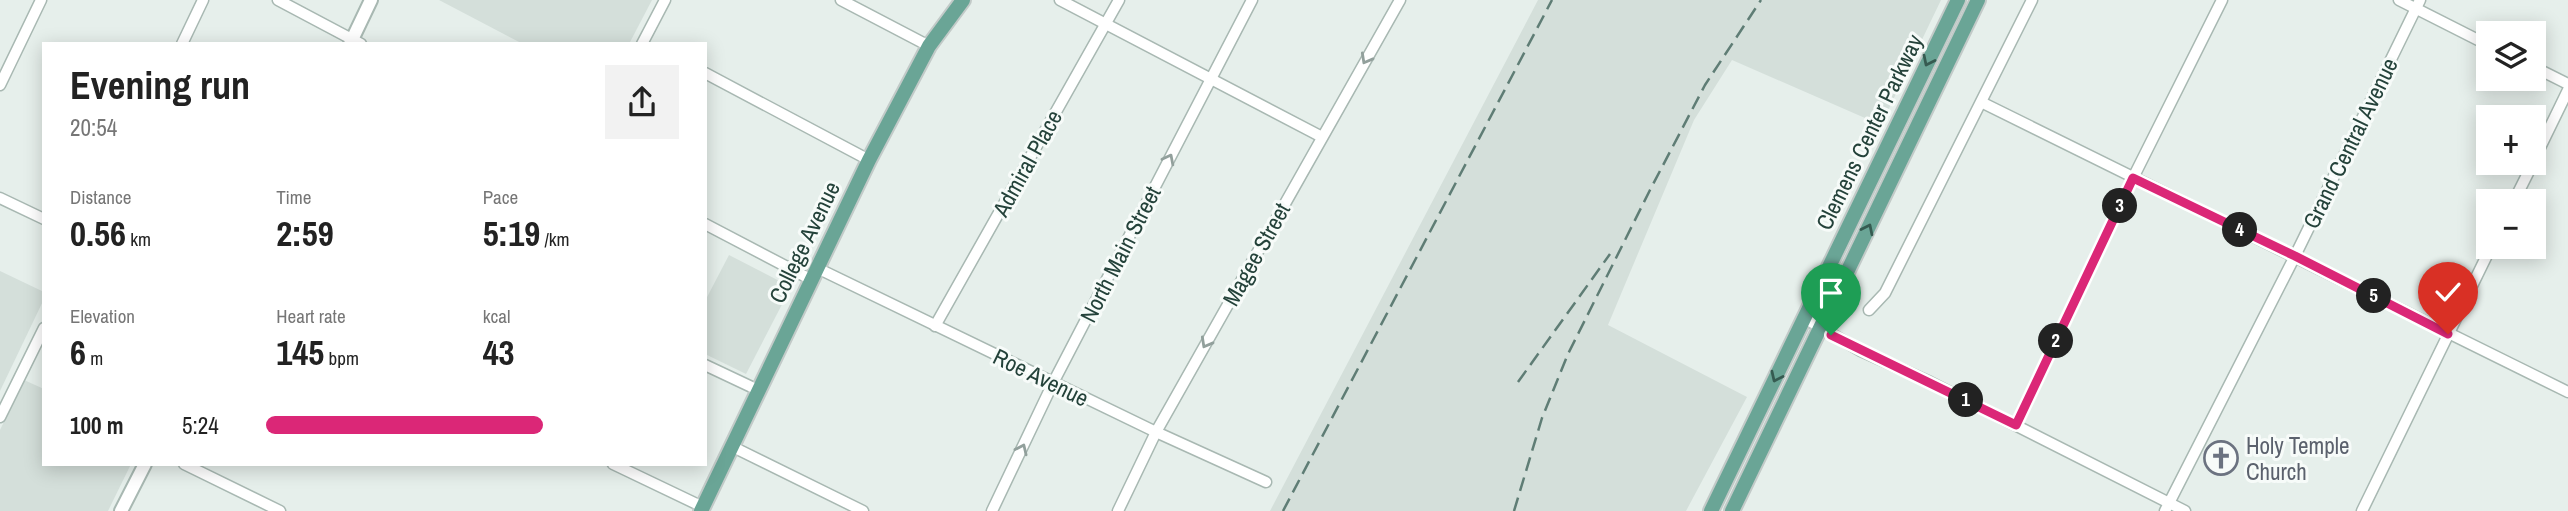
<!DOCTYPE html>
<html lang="en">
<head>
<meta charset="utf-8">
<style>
  :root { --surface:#fff; --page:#f2f2f2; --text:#222; --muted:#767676; --accent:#db2777 }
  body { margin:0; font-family:"Archivo Narrow",sans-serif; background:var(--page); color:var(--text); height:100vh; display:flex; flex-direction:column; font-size:26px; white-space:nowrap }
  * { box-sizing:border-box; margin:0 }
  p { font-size:23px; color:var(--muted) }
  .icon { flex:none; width:38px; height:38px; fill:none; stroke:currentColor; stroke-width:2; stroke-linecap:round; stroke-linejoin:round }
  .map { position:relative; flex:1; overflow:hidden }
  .side { position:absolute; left:42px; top:42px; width:665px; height:424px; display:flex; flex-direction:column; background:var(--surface); border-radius:0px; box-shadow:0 4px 18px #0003 }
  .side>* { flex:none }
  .tools { position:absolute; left:2476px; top:21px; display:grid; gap:14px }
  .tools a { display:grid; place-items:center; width:70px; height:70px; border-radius:0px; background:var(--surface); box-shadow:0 4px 18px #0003; font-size:35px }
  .pin { position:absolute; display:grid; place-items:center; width:60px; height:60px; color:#fff; margin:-72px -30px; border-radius:50% 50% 50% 0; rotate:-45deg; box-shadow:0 0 7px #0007 }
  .pin .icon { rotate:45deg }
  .km { position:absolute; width:35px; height:35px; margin:-18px; border-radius:50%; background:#222; color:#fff; font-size:19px; line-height:35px; text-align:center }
  .round { display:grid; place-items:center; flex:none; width:74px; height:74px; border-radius:0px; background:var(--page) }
  .summary { display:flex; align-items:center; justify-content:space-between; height:119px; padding:0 28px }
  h1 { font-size:38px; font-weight:700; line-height:52px }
  .figures { display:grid; grid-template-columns:repeat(3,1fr); gap:10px; height:119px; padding:7px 28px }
  .figures div { display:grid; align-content:center }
  .figures b { font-size:35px; font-weight:700 }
  .figures small { font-size:19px; font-weight:400 }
  .figures p { font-size:19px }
  ul { padding:0 28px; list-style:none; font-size:23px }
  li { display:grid; grid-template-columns:112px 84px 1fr; align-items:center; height:52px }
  li i { height:18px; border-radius:9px; background:var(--accent) }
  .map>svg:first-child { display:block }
  .built { fill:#d4dfda }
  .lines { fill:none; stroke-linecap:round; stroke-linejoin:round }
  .minor-casing { stroke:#a8b8b2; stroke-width:13 }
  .tertiary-casing { stroke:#a8b8b2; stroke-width:16 }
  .primary-casing { stroke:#c2cac8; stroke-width:18 }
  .minor { stroke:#fff; stroke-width:10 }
  .tertiary { stroke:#fff; stroke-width:12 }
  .primary { stroke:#6aa596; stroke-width:14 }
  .rail { stroke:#5f7d75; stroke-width:2.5; stroke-dasharray:14 7; stroke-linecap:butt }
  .oneway { stroke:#92a09c }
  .oneway2 { stroke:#365b51 }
  .route-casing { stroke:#fff; stroke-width:14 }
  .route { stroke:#db2777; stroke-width:9 }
  .labels { text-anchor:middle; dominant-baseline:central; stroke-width:6; stroke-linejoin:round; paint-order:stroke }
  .street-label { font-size:23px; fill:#24423a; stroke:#f7fbf9 }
  .worship-label { font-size:23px; fill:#5b616d; stroke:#f7fbf9; text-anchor:start }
</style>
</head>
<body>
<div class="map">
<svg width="2568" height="511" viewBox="0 0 2568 511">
  <rect width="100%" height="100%" fill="#e6efeb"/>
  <g class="built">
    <polygon points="439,0 652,0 629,44 523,44"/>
    <polygon points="1538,0 1941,0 1881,125 1732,60 1694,120 1608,325 1747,397 1686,511 1270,511"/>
    <polygon points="729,255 791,287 746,374 705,354 705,301"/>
    <polygon points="0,271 44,292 44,299 0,391"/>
    <polygon points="24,380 44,389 44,464 131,464 108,511 0,511 0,430"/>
  </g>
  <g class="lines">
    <g class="minor-casing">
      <g id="minor">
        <polyline points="278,0 361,44"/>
        <polyline points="841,0 929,46"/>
        <polyline points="1060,0 1322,137"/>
        <polyline points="2399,0 2488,45"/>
        <polyline points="182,44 203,0"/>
        <polyline points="642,44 665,0"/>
        <polyline points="2534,67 2568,84"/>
        <polyline points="705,73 869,160"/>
        <polyline points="0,85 41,0"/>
        <polyline points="1983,103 2568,392"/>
        <polyline points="2534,160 2568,90"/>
        <polyline points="0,198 44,219"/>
        <polyline points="2514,201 2533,163"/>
        <polyline points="705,224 812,280"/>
        <polyline points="817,268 1156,432 1266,482"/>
        <polyline points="1869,310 1885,293 2032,0"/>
        <polyline points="1804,318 1861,351 1930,382 2185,511"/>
        <polyline points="935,326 1119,0"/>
        <polyline points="705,365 758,390"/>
        <polyline points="0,417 44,328"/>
        <polyline points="2016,425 2133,178 2222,0"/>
        <polyline points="731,446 863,511"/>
        <polyline points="184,464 280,511"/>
        <polyline points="613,464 703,507"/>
        <polyline points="992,511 1053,383 1252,0"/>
        <polyline points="1118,511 1156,432 1400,0"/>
        <polyline points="2165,511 2295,256 2420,0"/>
        <polyline points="2362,511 2491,247"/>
      </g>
    </g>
    <g class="tertiary-casing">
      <g id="tertiary">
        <polyline points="350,44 371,0"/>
        <polyline points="121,511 145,464"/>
      </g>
    </g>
    <g class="primary-casing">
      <g id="primary">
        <polyline points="701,511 869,160 929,46 963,0"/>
        <polyline points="1711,511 1958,0"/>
        <polyline points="1732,511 1978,0"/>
      </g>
    </g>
    <use href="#minor" class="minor"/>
    <use href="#tertiary" class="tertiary"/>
    <use href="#primary" class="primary"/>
    <g class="rail">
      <polyline points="1518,382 1610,254"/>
      <polyline points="1283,511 1552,0"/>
      <polyline points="1514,511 1542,418 1568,354 1650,190 1705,85 1761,0"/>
    </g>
  </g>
  <defs><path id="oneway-chevron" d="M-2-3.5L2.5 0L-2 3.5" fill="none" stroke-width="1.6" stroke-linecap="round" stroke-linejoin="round" transform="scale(1.75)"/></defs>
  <g class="oneway">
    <use href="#oneway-chevron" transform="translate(1366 59) rotate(119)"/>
    <use href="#oneway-chevron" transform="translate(1169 159) rotate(-63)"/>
    <use href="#oneway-chevron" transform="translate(1206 343) rotate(119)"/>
    <use href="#oneway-chevron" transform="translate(1022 449) rotate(-65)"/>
  </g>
  <g class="oneway2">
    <use href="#oneway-chevron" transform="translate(1928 61) rotate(116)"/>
    <use href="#oneway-chevron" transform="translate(1868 229) rotate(-64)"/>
    <use href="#oneway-chevron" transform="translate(1776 377) rotate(115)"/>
  </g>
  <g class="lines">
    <g class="route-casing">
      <polyline id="route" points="1831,335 2016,425 2133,178 2295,256 2448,334"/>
    </g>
    <use href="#route" class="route"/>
  </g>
  <defs>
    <g id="church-ring" transform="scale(1.75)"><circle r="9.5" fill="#f7fbf9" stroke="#6b7280" stroke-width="1.5"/><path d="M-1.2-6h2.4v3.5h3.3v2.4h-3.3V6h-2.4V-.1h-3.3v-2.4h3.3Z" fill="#6b7280"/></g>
  </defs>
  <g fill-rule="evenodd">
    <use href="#church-ring" x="2221" y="458"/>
  </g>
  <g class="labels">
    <g class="street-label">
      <text transform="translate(1869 132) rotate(-64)">Clemens Center Parkway</text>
      <text transform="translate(2350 143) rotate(-64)">Grand Central Avenue</text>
      <text transform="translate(1027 163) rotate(-61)">Admiral Place</text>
      <text transform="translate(804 242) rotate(-64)">College Avenue</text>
      <text transform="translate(1120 254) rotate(-63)">North Main Street</text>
      <text transform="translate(1256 254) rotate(-61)">Magee Street</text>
      <text transform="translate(1041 377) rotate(26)">Roe Avenue</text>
    </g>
    <g class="worship-label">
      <text x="2246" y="445">Holy Temple<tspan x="2246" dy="26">Church</tspan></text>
    </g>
  </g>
</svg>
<div class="tools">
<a><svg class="icon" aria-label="layers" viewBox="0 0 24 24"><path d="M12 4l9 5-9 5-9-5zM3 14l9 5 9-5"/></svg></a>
<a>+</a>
<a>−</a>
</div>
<div class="pin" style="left:1831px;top:335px;background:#1e9e55"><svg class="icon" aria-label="arrive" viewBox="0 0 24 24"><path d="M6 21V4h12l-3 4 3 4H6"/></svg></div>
<div class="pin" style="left:2448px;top:334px;background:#d93025"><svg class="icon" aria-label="check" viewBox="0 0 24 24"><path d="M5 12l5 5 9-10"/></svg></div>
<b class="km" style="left:1966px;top:400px">1</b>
<b class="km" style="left:2056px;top:341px">2</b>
<b class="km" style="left:2120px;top:206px">3</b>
<b class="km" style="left:2240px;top:230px">4</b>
<b class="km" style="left:2374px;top:296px">5</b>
<section class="side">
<div class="summary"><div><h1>Evening run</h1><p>20:54</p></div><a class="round"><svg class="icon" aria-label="share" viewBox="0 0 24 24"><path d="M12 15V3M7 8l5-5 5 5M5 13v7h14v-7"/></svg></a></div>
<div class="figures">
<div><p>Distance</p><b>0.56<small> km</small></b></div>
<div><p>Time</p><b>2:59</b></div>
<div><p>Pace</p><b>5:19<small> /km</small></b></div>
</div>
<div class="figures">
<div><p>Elevation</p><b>6<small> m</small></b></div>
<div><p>Heart rate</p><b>145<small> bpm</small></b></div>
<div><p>kcal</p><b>43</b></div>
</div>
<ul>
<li><b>100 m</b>5:24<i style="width:67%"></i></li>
</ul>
</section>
</div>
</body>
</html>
